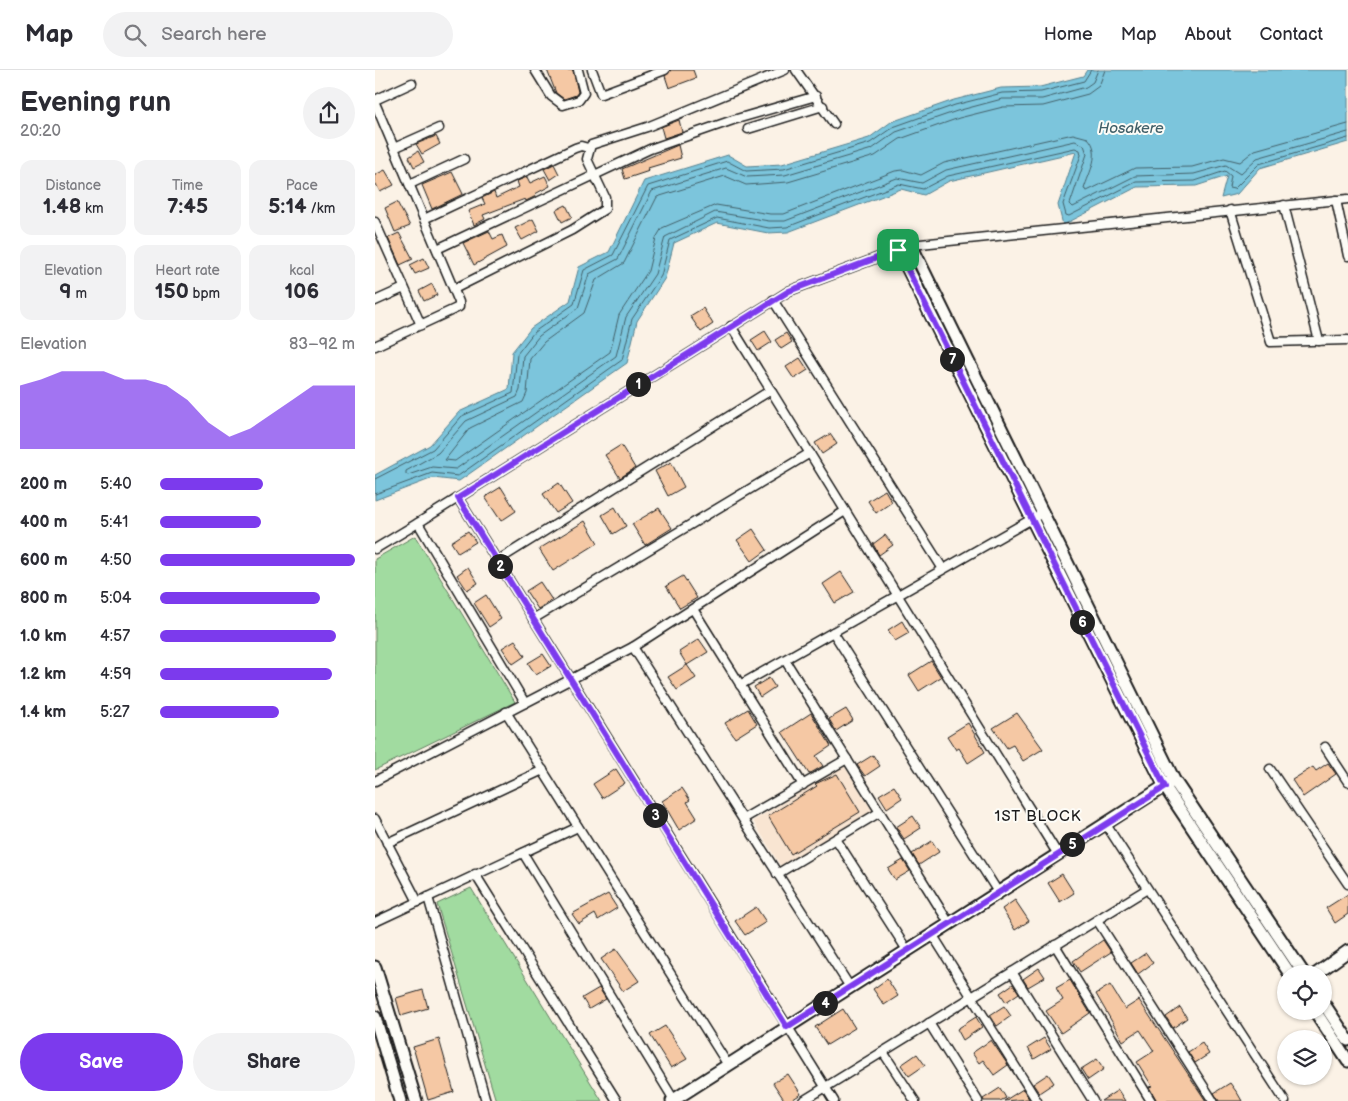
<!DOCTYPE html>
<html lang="en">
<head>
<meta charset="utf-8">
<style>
  :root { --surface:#fff; --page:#f2f2f3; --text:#2b2b33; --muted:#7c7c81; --line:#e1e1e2; --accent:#7c3aed }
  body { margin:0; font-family:"Balsamiq Sans",sans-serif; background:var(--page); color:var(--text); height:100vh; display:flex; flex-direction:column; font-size:19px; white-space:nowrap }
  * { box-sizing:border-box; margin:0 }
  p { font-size:16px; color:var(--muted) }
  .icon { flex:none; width:28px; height:28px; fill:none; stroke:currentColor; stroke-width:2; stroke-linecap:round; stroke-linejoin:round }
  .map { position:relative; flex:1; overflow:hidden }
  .details { display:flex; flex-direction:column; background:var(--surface); width:375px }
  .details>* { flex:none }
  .buttons { position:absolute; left:902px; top:895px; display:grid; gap:10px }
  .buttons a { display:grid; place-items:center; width:55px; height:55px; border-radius:50%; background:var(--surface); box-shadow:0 1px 4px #0004; font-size:25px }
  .pin { position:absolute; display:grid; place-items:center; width:42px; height:42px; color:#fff; margin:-21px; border-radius:10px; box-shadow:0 2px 8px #0006 }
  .km { position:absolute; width:25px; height:25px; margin:-12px; border-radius:50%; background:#222; color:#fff; font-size:14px; line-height:25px; text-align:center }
  .round { display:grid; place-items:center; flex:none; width:52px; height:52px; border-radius:26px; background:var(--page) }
  .summary { display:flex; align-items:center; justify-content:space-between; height:85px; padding:0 20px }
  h1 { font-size:28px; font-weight:600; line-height:38px }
  .metrics { display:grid; grid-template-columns:repeat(3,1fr); gap:8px; height:85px; padding:5px 20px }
  .metrics div { display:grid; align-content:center; border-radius:12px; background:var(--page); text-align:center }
  .metrics b { font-size:21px; font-weight:600 }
  .metrics small { font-size:14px; font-weight:400 }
  .metrics p { font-size:14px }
  .chart { height:140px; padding:10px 20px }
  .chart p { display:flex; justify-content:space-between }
  .chart svg { width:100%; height:90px; margin-top:5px; fill:var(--accent); opacity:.7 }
  .action { display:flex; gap:10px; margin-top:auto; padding:10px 20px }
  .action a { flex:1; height:58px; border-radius:30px; background:var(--accent); color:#fff; font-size:20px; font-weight:600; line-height:58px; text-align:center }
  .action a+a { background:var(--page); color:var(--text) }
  ul { padding:0 20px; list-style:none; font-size:16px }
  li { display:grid; grid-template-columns:80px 60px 1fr; align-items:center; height:38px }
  li i { height:12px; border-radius:6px; background:var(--accent) }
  header { display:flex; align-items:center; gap:30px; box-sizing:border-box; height:70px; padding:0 25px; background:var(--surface); border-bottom:1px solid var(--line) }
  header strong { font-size:24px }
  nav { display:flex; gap:28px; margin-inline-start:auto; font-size:18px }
  .search { width:350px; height:45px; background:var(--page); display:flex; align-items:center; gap:12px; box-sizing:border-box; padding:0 18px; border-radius:28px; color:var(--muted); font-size:19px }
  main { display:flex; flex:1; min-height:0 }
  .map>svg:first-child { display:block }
  .built { fill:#f9e5d2 }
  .green { fill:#a1dba0; stroke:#5e7c5e }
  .water { fill:#7cc5dc; stroke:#56818f }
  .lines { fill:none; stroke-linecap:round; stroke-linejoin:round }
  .shore { stroke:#426069; stroke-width:1 }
  .building { fill:#f5c8a4; stroke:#1c1c1c }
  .street-casing { stroke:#1c1c1c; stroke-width:11 }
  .secondary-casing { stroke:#1c1c1c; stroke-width:15 }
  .street { stroke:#fdfcf7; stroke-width:8 }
  .secondary { stroke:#fdfcf7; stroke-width:11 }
  .route-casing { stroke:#fff; stroke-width:10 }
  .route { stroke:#7c3aed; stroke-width:6 }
  .labels { text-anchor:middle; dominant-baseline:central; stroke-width:4; stroke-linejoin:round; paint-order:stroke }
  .water-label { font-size:15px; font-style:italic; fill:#426069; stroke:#fdfcf7 }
  .neighbourhood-label { font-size:15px; letter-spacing:1px; fill:#1c1c1c; stroke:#fdfcf7 }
</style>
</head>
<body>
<header>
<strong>Map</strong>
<div class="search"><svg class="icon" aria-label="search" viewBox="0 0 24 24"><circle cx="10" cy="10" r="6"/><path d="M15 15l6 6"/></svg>Search here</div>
<nav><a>Home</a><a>Map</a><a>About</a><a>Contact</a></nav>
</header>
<main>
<section class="details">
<div class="summary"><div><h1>Evening run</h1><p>20:20</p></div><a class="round"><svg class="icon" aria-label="share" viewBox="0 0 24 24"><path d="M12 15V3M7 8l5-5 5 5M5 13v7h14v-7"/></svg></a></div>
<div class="metrics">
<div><p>Distance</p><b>1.48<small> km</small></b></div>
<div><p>Time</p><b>7:45</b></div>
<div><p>Pace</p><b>5:14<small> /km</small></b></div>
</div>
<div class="metrics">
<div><p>Elevation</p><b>9<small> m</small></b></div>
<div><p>Heart rate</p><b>150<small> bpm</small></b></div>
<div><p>kcal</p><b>106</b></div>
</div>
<div class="chart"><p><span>Elevation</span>83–92 m</p>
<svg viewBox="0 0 160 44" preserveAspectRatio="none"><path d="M0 44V13L10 10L20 6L30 6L40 6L50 10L60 10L70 13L80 20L90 31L100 38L110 34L120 27L130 20L140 13L150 13L160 13V44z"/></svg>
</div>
<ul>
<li><b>200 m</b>5:40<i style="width:53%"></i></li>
<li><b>400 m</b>5:41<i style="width:52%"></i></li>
<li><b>600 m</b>4:50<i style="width:100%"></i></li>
<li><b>800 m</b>5:04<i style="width:82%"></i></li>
<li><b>1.0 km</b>4:57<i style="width:90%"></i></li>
<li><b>1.2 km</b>4:59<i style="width:88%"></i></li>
<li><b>1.4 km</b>5:27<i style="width:61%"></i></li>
</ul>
<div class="action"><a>Save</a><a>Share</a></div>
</section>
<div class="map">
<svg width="973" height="1031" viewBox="0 0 973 1031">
  <rect width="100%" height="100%" fill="#fbf2e6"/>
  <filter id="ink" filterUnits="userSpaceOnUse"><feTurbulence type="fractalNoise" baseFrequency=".02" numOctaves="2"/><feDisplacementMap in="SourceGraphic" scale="10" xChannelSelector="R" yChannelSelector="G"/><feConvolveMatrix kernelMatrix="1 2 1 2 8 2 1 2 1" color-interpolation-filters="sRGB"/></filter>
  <g filter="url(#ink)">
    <polygon class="built" points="469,695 498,742 407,798 378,751"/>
    <g class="green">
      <polygon points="40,466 140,632 0,700 0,489"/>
      <polygon points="96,818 227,1031 121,1031 62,834"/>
    </g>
    <polygon class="water" points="712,0 973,0 973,72 885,98 862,124 846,128 852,106 821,116 762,117 688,155 683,135 701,82 574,111 549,125 526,119 413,162 393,163 342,153 299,173 290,208 262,251 252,293 84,411 58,408 0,430 0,405 55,375 84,342 134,319 137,282 156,258 195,231 204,197 234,182 269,111 353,85 372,96 407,94 494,68 516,52 579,30 626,18 665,17 708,6"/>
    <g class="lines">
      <g class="shore">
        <polyline points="723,0 718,12 711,17 667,29 627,29 582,41 521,62 497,79 410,105 372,107 351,98 277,121 243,189 214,204 203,238 164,266 148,286 145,320 142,327 91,351 63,383 31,401 31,404 33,405 57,397 81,399 241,286 251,247 280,204 290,167 340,142 394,151 410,151 522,108 547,113 571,100 700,71 709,75 712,84 695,134 698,137 760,106 819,104 851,95 865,104 882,88 973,62"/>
        <path d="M730,0L724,16L713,24L668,36L628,37L584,48L525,69L500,86L413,112L371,115L350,106L282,127L249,193L221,210L209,243L169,272L155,289L152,323L148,332L95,358L70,390L80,391L235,282L244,245L273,201L281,168L287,158L341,135L395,144H409L520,101L528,100L546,105L569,93L698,64L713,68C727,83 714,102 709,119L712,121L760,98L817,97L849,88L865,92L880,80L973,54"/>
        <polyline points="0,409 58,379 87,346 138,323 142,284 159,262 199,234 209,200 238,185 273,116 352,91 371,101 409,99 495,73 518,57 580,35 627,23 666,22 709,11 716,0"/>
        <polyline points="0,424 57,403 83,406 247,290 257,249 286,206 295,170 342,148 394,158 412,157 524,114 548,119 573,106 700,78 705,80 706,85 688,134 691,145 694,146 761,112 820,111 850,101 856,106 854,118 859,119 884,94 973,68"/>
      </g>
    </g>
    <g class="building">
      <polygon points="172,0 198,0 203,22 201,25 189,29 181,23"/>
      <polygon points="296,0 318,0 321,8 294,18 290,6"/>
      <polygon points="304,50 307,62 289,68 286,57"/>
      <polygon points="61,66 65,74 47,84 41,74"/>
      <polygon points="303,75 306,88 273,98 274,101 250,109 247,99"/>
      <polygon points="43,81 49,92 39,97 34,87"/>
      <polygon points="179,94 184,104 175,110 169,99"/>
      <polygon points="10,100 19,115 5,122 0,112 0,105"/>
      <polygon points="77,102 88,124 57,139 47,115"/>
      <polygon points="170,106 175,116 160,124 161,126 151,131 150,129 108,145 110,149 99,155 93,141 110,134 107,128 119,122 121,128 144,117 142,111 152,107 155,113"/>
      <polygon points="22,132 35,156 20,162 10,138"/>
      <polygon points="191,135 197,147 187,152 181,140"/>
      <polygon points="158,149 164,161 147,170 140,158"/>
      <polygon points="114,161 118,169 127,165 132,177 99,195 88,173"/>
      <polygon points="24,163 38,189 25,195 13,168"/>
      <polygon points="49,188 54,198 40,204 35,195"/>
      <polygon points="57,214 62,225 49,231 44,221"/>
      <polygon points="328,238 338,254 326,262 315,246"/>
      <polygon points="390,261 397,272 383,281 376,270"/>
      <polygon points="411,263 417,272 406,279 400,270"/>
      <polygon points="425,288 433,300 419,309 411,297"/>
      <polygon points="455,364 462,374 447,384 440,373"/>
      <polygon points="246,375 260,398 245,408 230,385"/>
      <polygon points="296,392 309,417 293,426 280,401"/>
      <polygon points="184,413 197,433 181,443 168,424"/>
      <polygon points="126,417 141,441 126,451 110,427"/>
      <polygon points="510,420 517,432 501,443 493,431"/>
      <polygon points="240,437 251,456 238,464 227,445"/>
      <polygon points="284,438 297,458 270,475 257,454"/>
      <polygon points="210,451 223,473 178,501 164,479"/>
      <polygon points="378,459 392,480 377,491 362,470"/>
      <polygon points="93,461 101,472 83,483 76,472"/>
      <polygon points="510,465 518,475 504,485 498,474"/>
      <polygon points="93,497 103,513 92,520 82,505"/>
      <polygon points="466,502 479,522 460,533 448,514"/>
      <polygon points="308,506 322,528 305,538 291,516"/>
      <polygon points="165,512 177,530 163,539 151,521"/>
      <polygon points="111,525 126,549 114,557 99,533"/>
      <polygon points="527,551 534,563 520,571 513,560"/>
      <polygon points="324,569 333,582 312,595 304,582"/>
      <polygon points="140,570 150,586 138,594 127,578"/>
      <polygon points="168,584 176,596 161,605 153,593"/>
      <polygon points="556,591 566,607 544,621 534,605"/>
      <polygon points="312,595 321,608 302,620 293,607"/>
      <polygon points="394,608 400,617 385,627 379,617"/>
      <polygon points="373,639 382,654 360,668 350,653"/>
      <polygon points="471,639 478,650 461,661 454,649"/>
      <polygon points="436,643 456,676 441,686 448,696 434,704 407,662"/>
      <polygon points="642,643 668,679 648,691 638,675 632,678 618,658"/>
      <polygon points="593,653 610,682 593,693 584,678 581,680 572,666"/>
      <polygon points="498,685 505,696 490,706 482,695"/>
      <polygon points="953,693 961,704 928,727 917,710 938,697 941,701"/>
      <polygon points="241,699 250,713 227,728 218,714"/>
      <polygon points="462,704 485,742 416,784 393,746 442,716 440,714"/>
      <polygon points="519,716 527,728 512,738 504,725"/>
      <polygon points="307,718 315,730 312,732 322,748 304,760 287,731"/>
      <polygon points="538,746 546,758 529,769 521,757"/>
      <polygon points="557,771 564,782 544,795 537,784"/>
      <polygon points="528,790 535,801 520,810 513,799"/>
      <polygon points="687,804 699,823 685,832 673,813"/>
      <polygon points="233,824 242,838 223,850 220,844 204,854 197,844"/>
      <polygon points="973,824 973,844 960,853 951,838"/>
      <polygon points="640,830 654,851 640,860 627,839"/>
      <polygon points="381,837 391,852 370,865 360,851"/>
      <polygon points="728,870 736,882 705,902 698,891"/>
      <polygon points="241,879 264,911 248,921 226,889"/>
      <polygon points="771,883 778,893 763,904 756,893"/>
      <polygon points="664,898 670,907 653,917 648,909"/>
      <polygon points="512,909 523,926 509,935 498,919"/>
      <polygon points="695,910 715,943 686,963 671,941 688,930 681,918"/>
      <polygon points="638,914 644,923 631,932 625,923"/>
      <polygon points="735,915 750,939 764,930 831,1031 782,1031 774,1017 777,1016 762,992 779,981 765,960 748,971 721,924"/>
      <polygon points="224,918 231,929 214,939 207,928"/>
      <polygon points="48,920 53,938 26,946 21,928"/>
      <polygon points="629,936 636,946 622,956 615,945"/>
      <polygon points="805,937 812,948 798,958 791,947"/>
      <polygon points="468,939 480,958 452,975 440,957"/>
      <polygon points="601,947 607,957 588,970 582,959"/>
      <polygon points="290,956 312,989 296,998 275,965"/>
      <polygon points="669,968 676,979 659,989 653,978"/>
      <polygon points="64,969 79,1022 53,1030 38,977"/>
      <polygon points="616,970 633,995 619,1005 608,990 604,993 597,983"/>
      <polygon points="827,973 834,984 820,993 813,982"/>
      <polygon points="542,984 550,995 534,1006 526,995"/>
      <polygon points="722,989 729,999 713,1010 706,999"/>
      <polygon points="413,1004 426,1024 415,1031 410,1031 398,1013"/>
      <polygon points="673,1004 679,1013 664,1023 658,1014"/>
      <polygon points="855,1013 863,1024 867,1031 844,1031 839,1023"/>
      <polygon points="625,1018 631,1028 625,1031 609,1031 608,1029"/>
      <polygon points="648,1019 654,1029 629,1031"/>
      <polygon points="743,1020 750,1031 726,1031"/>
    </g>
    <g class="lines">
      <g class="street-casing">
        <g id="street">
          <polyline points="160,0 176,26 188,35 204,30 209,23 203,0"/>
          <polyline points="217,0 226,24 290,0"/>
          <polyline points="421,0 459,54"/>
          <polyline points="0,30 37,13"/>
          <polyline points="0,33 84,232 84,237 0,276"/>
          <polyline points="373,59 448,36"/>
          <polyline points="19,78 64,58"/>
          <polyline points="35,114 89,89"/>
          <polyline points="961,130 973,186"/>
          <polyline points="909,135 944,271"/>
          <polyline points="855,140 896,272 973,270"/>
          <polyline points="49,149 200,78 206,76 213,78"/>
          <polyline points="0,152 46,255"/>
          <polyline points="62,179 275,79 358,50 441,26"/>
          <polyline points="79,219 197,160 230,139 230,127 212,89 216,75 272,57 410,0"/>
          <polyline points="398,230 568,499"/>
          <polyline points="0,231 29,218"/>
          <polyline points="356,256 682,783"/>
          <polyline points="83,428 459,1031"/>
          <polyline points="0,479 43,453"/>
          <polyline points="122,491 396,320"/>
          <polyline points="318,539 428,715"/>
          <polyline points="158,549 435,383"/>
          <polyline points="458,562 623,822"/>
          <polyline points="258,577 475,917"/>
          <polyline points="410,590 574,853"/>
          <polyline points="365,615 669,442"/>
          <polyline points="150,633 43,453 414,221 536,175 973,129"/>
          <polyline points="131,642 353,995"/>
          <polyline points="950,677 973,712"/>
          <polyline points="895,699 973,814"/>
          <polyline points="0,711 258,577 470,441"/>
          <polyline points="0,749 43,832"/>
          <polyline points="368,749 472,689"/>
          <polyline points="730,753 910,1031"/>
          <polyline points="461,769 532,880"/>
          <polyline points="12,773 168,700"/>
          <polyline points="148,783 299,1030"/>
          <polyline points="100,804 242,1031"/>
          <polyline points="402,804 505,742"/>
          <polyline points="53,827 111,1031"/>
          <polyline points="722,850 838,1031"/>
          <polyline points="0,852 203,757"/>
          <polyline points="557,864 662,1031"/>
          <polyline points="680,875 776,1031"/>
          <polyline points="637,902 718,1031"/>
          <polyline points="554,953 603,1031"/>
          <polyline points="508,982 540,1031"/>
          <polyline points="428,1031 772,819"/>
        </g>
      </g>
      <g class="secondary-casing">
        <g id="secondary">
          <polyline points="536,175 799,710 929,904"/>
          <polyline points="523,179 790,717 915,904"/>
          <polyline points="0,897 41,1031"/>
          <polyline points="941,904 973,881"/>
          <polyline points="949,934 973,970"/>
          <polyline points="940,941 973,991"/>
          <polyline points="0,947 25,1031"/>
          <polyline points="297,1031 796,712"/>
        </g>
      </g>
      <use href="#street" class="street"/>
      <use href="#secondary" class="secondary"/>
    </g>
  </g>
  <g class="lines" filter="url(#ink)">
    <g class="route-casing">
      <polygon id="route" points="523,180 790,717 412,957 83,428 414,221"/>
    </g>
    <use href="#route" class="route"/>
  </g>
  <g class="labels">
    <g class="water-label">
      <text x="756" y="58">Hosakere</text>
    </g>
    <g class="neighbourhood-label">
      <text x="663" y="746">1ST BLOCK</text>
    </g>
  </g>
</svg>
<div class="buttons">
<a><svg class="icon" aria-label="locate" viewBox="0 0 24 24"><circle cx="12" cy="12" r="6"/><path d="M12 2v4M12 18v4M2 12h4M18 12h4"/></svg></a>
<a><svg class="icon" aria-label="layers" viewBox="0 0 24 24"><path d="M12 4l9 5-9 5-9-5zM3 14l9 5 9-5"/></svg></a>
</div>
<div class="pin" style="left:523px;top:180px;background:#1e9e55"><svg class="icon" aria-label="arrive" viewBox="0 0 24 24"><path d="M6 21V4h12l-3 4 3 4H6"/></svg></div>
<b class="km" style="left:263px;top:314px">1</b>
<b class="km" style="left:125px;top:496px">2</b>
<b class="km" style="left:280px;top:745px">3</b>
<b class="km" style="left:450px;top:933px">4</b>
<b class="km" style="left:697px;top:774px">5</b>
<b class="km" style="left:707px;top:552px">6</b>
<b class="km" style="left:577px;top:289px">7</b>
</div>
</main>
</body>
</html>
